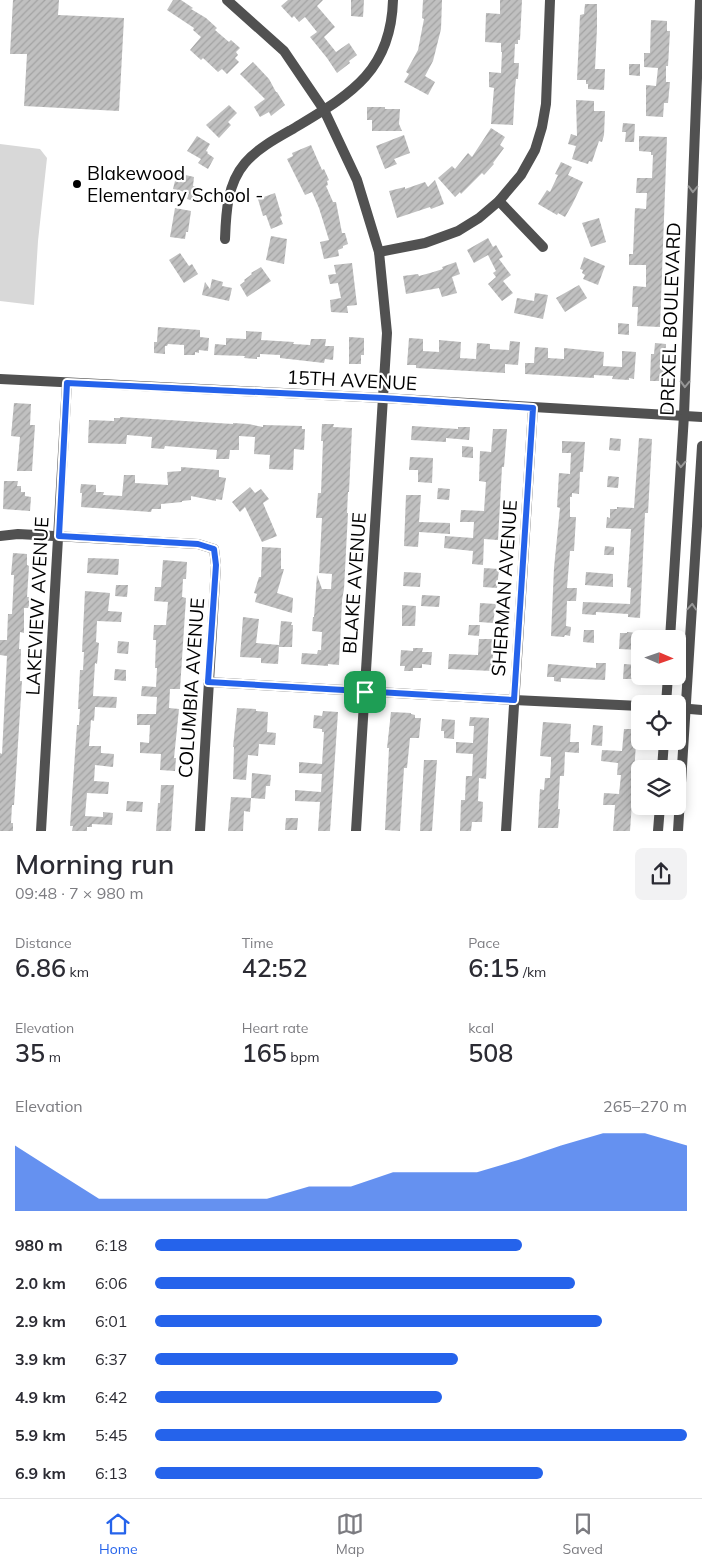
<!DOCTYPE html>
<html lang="en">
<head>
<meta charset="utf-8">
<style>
  :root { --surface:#fff; --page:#f2f2f3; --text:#2b2b33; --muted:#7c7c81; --line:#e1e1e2; --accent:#2563eb }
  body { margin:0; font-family:Mulish,sans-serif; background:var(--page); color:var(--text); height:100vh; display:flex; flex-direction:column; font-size:19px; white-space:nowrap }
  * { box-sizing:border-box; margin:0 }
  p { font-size:16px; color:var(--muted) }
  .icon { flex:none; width:28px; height:28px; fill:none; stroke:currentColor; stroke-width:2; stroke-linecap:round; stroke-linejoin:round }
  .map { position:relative; height:831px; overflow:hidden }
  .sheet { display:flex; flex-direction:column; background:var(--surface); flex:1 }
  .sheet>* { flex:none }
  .needle { width:32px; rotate:92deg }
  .buttons { position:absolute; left:631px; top:630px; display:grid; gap:10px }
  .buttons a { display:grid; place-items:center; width:55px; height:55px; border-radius:8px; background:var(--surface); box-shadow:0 2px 12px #0003; font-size:25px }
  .pin { position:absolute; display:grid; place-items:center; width:42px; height:42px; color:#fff; margin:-21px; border-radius:10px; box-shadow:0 2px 8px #0006 }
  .round { display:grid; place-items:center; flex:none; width:52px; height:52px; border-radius:8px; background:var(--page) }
  .head { display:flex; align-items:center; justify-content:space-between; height:85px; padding:0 15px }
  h1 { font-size:28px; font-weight:600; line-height:38px }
  .stats { display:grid; grid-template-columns:repeat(3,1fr); gap:8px; height:85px; padding:5px 15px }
  .stats div { display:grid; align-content:center }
  .stats b { font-size:25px; font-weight:600 }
  .stats small { font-size:14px; font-weight:400 }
  .stats p { font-size:14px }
  .chart { height:140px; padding:10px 15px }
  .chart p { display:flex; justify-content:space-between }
  .chart svg { width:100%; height:90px; margin-top:5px; fill:var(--accent); opacity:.7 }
  ul { padding:0 15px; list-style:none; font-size:16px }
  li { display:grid; grid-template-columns:80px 60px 1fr; align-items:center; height:38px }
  li i { height:12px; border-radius:6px; background:var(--accent) }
  .dock { display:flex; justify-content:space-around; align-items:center; height:70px; border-top:1px solid var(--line); background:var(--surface); font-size:14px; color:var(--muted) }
  .dock a { display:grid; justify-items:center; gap:2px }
  .dock .active { color:var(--accent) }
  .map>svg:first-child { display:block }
  .pitch { fill:#d8d8d8 }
  .building { fill:url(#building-hatch) }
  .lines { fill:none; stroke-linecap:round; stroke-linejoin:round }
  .minor { stroke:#515151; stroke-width:10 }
  .tertiary { stroke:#515151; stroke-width:10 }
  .oneway { stroke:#979797 }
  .route-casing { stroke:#fff; stroke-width:10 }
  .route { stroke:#2563eb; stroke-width:6 }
  .poi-dot { fill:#000; stroke:#fff; stroke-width:2 }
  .labels { text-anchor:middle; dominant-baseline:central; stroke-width:4.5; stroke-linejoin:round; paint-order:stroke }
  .poi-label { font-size:19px; fill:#000; stroke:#fff; text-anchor:start }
  .street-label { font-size:19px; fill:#000; stroke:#fff }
</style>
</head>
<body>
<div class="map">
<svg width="702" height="831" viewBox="0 0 702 831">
  <defs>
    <pattern id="building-hatch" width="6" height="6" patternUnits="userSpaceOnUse" patternTransform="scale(1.25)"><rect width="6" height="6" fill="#c0c0c0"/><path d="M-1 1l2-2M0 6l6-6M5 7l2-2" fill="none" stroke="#a3a3a3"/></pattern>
  </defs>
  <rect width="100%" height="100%" fill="#fff"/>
  <polygon class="pitch" points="0,144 40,149 47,158 38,241 34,305 0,301"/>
  <g class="building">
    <polygon points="13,0 59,0 58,15 124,18 119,111 24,106 27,54 10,54"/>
    <polygon points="173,0 181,0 193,8 191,9 206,18 217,28 215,30 229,42 231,40 240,48 236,52 238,55 235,58 239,62 227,74 222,69 218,72 203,58 201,60 190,50 201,37 193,30 194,28 167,10"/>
    <polygon points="288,0 323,0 317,6 335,27 324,37 336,52 349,43 357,55 349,61 350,63 337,73 327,58 310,37 317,32 305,17 299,22 294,16 292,18 281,6"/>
    <polygon points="351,0 364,0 363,17 351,16"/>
    <polygon points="423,0 442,0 441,29 433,61 425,76 435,82 428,95 404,82 409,74 406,72 418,50 424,19 422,18"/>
    <polygon points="500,0 522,0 520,40 518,40 518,44 515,44 514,63 519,63 518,79 516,79 515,88 513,125 491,124 494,88 489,87 489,72 501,73 502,52 501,52 501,43 485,42 486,13 500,14"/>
    <polygon points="585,4 597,4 597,28 595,69 605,69 604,90 588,89 588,84 586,84 586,80 577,80 580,15 584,14"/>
    <polygon points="651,20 667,21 667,31 670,31 668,66 666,66 666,82 670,82 668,103 664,103 663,117 646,116 646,85 656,86 658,68 644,67 644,53 650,53"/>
    <polygon points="253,62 269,79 276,92 277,92 285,105 271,116 269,112 260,117 254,107 265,99 240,74"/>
    <polygon points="629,64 640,64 640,76 629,75"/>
    <polygon points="576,100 594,101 594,111 605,111 604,135 602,142 599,141 592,162 589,161 588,164 572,159 576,146 568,144 571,134 577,136"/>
    <polygon points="229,105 237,113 228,122 231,125 219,138 206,125"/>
    <polygon points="367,107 385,107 385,109 400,109 399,124 402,131 372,131 372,120 367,120"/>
    <polygon points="623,123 635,124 634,142 625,142 626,132 622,132"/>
    <polygon points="491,128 505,137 500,145 504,148 493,163 494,164 484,175 482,173 461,194 460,192 455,197 438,178 452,166 455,169 468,153 472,157"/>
    <polygon points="404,135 410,153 394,159 397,164 385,169 376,146"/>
    <polygon points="197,136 210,144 206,151 208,152 207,153 214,158 208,169 198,163 201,159 187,151"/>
    <polygon points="639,136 667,137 660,327 637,326 638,307 632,307 633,286 646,287 646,265 629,265 629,254 633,254 635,208 646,209 647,193 636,193 637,178 652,178 653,155 651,155 651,152 639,151"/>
    <polygon points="311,145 322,170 324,169 329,180 327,181 328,185 326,186 333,202 336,202 342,233 345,233 348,244 343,246 343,248 338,250 339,256 324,259 320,242 329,240 319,208 312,192 305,195 287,159 293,156 292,153"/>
    <polygon points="561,162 572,167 568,175 583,182 572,205 565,217 558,213 557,215 538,204 547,190 550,192 558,175 555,174"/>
    <polygon points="177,173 194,177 193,186 201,188 198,202 187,199 189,193 173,189"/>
    <polygon points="435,180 444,204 431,209 430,207 397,218 389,191 405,187 405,189 425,182 428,187"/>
    <polygon points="275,193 280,210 282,216 280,217 283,224 271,229 266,215 263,216 258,199"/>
    <polygon points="175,208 191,211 188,232 186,232 185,239 170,237"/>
    <polygon points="599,218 606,242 591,247 582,223"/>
    <polygon points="271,236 287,239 284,264 266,260"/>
    <polygon points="488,238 493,247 496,245 503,257 499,259 511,275 503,281 513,293 502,301 488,284 496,277 493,273 496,271 488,255 474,263 467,250"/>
    <polygon points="180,253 189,266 192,264 198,274 184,283 169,260"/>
    <polygon points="584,257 605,266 598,285 583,279 585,275 582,273 583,270 580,269"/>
    <polygon points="456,262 460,274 452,277 457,293 442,297 439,288 406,294 403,276 418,274 419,276 430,273 443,269 442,267"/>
    <polygon points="352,263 357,305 347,306 348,313 331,312 330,300 341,298 338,283 330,284 328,275 336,274 334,265"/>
    <polygon points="261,267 271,281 247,297 240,285 245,281 244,280 252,274 251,273"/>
    <polygon points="212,279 223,282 222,286 232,288 229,301 202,295 205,282 210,289"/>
    <polygon points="579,285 587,298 565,312 556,298"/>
    <polygon points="535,293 548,295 543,319 514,313 517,298 534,301"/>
    <polygon points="618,323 629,324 629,335 618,334"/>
    <polygon points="158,327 200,330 200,337 209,338 208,351 199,350 199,353 195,352 195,355 184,355 184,345 168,344 167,346 165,346 165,354 154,353 154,342 157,342"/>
    <polygon points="246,331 262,332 261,340 294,342 293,344 310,345 311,339 326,339 325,346 334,346 333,360 325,359 324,363 280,358 280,355 260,354 260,357 257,357 257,359 244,358 245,356 214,355 215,344 226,345 226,338 246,339"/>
    <polygon points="349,337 364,338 364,355 361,355 361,364 349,364"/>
    <polygon points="409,338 423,339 423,351 439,352 439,340 461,342 460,358 476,359 477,343 490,344 490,349 509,350 510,341 520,342 518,365 505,364 505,373 416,368 416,365 407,365"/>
    <polygon points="655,343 666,344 664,381 650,381 651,354 654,354"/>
    <polygon points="535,347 548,348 548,358 564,359 564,348 604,352 603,366 622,367 622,351 636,352 634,379 629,378 629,380 612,379 613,376 594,375 594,378 525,374 525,363 534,363"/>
    <polygon points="14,403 31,404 30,425 35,425 32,471 17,471 20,437 11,436"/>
    <polygon points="120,417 233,424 233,423 248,424 263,427 263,425 302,426 302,429 305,429 304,450 294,449 293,470 269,469 270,455 254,454 255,437 239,436 239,450 230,450 229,459 216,459 217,450 165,446 164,449 151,448 152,437 127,435 126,444 88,443 89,420 114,421 114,418 120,418"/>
    <polygon points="322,424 334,424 333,427 352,428 349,492 348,492 347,513 348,513 344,589 342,600 339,665 328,664 328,666 301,664 302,653 317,654 318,650 321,650 322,632 312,631 313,617 314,617 317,575 322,589 331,589 332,574 319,573 322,518 316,518 318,493 321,493 323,441 321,441"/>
    <polygon points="412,426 458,429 458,427 470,427 469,440 446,438 446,442 411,440"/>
    <polygon points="493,429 507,429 504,467 502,467 498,540 484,539 483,565 472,564 473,551 444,548 445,536 473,538 474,522 460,522 461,510 484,511 486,482 479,481 480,451 491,452"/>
    <polygon points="610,438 621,439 620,451 609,450"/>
    <polygon points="639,438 652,439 648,513 645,513 640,618 628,617 628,614 596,612 596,615 582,614 583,602 630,604 631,588 627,587 631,529 606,528 607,517 610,518 610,509 617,509 617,507 634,508"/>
    <polygon points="562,441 585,442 583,472 580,472 579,494 572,493 572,497 570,497 570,517 576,517 574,551 570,551 567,588 577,588 576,601 567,601 566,626 571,627 570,636 565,635 564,637 551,636 554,568 560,508 557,507 559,473 570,474 571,453 562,453"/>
    <polygon points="462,446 473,447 473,458 462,457"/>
    <polygon points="410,457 433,458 432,483 418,482 418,470 409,470"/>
    <polygon points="181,467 219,470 219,477 226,478 222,500 216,499 216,501 191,496 191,500 182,501 182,502 161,504 161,509 152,509 151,512 81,507 82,493 80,493 81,484 96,485 96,492 104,492 103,495 122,496 124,475 135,475 135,483 168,485 167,472 181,471"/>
    <polygon points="608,476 619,477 618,488 607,487"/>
    <polygon points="4,481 18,481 17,486 21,486 21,492 25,492 25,496 31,497 30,511 3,509"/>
    <polygon points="250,487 255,493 261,489 269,499 263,503 277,536 262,542 245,507 240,512 232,502"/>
    <polygon points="438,488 450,489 449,500 437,499"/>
    <polygon points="406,495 421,495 419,522 450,523 450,534 419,532 418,547 404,546"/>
    <polygon points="605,546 614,547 614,555 604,555"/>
    <polygon points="262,547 281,548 281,569 284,569 277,593 293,598 292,613 255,602 257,594 254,593 259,577 261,577"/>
    <polygon points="13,553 27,554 27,565 29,566 27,597 29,597 29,608 24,608 24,633 20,632 19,649 21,649 20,681 22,681 14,805 12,805 11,823 13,823 13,831 0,831 0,753 2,754 7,656 0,655 0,640 7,640 8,614 12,614 14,575 11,575"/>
    <polygon points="88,558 119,559 118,575 87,573"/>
    <polygon points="163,560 187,562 186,579 183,579 182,597 186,598 180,689 170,689 169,708 179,709 174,758 176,758 175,771 160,770 161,754 140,753 140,742 149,743 150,725 137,725 137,714 156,714 157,697 141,696 142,686 156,687 157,668 155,668 156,640 153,640 154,625 166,625 168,602 154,601 155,587 161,587"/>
    <polygon points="484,568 499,569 497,588 483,587"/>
    <polygon points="404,572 421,573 420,587 403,586"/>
    <polygon points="586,572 613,574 613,587 585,585"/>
    <polygon points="116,585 128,585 127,597 115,596"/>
    <polygon points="85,591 110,593 108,611 122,612 121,622 97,621 96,642 99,643 97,664 95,663 93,696 117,697 116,708 95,707 94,721 91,720 89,746 101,746 101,753 114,754 113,767 95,765 94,781 109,782 108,794 87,793 85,816 103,817 103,812 113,813 112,825 92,824 92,827 87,827 87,831 72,831 73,826 70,826 77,725 79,725 80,709 78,709 80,670 83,670 84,652 82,652"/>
    <polygon points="422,595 440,596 439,607 421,606"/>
    <polygon points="480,603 496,604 493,623 479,622"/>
    <polygon points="402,605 416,606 415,626 402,626"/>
    <polygon points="243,617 259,619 256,643 279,645 281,621 292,622 291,625 293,625 292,647 279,647 278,664 261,663 261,658 240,657"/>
    <polygon points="469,625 480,625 479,636 468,635"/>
    <polygon points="584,630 594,630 594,643 583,642"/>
    <polygon points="627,632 640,633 639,650 619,649 620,633 627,633"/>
    <polygon points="479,639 494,639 492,671 448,669 449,654 478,655"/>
    <polygon points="118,641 129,642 128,654 117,653"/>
    <polygon points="413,648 423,648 422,652 432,652 431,665 422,664 422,668 413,668 413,671 404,671 405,666 400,666 401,650 413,651"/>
    <polygon points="596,663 606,663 605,680 561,678 561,682 554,681 554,677 547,677 548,664 596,668"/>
    <polygon points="624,664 637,665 636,668 638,668 638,679 623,679"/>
    <polygon points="115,669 126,670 126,681 114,680"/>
    <polygon points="237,708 256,709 256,711 268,712 267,732 276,733 275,745 259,744 258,756 248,755 246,780 233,779 234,747 233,747"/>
    <polygon points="323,711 338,712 330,831 318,831 320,802 295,801 295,790 321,792 322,774 299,773 299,762 322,764 324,732 322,732 322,729 313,728 314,715 322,716"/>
    <polygon points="391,712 411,713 411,714 415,715 415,718 421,718 419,738 410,738 407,768 404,768 400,831 385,830 389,748 387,748"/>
    <polygon points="470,717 489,718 486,779 479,778 478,801 483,802 482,822 472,822 471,831 460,831 461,800 465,800 466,776 472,776 473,754 456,753 456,742 473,743 474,726 469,726"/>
    <polygon points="442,719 455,720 454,739 444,738 444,731 441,731"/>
    <polygon points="543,722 571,724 570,742 579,742 579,753 565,752 564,776 560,776 558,809 560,809 558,828 538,828 540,789 544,790 545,778 550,778 551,764 551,757 540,756"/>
    <polygon points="593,725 603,726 602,746 591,745"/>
    <polygon points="624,729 637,729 630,831 613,831 615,805 603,805 604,793 619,794 621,775 617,775 618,763 601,761 602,750 622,751"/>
    <polygon points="424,760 437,760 432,831 420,831"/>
    <polygon points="252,773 271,775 270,786 266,786 265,799 251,798 250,812 244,811 243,831 228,831 231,797 251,798"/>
    <polygon points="161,785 174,785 171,831 156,831 158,803 160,803"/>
    <polygon points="127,801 143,802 142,812 126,811"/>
    <polygon points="286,818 298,818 297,830 285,830"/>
  </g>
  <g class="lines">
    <g class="minor">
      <polyline points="227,0 284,51 324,110 357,180 379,252 387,333 356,831"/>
      <polyline points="499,201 543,247"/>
      <path d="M225,239C226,213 227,184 245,163C257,149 275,139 291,130C347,96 391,74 393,0"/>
      <polyline points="379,252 425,243 458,231 479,218 499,201 521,175 535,150 542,127 546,104 550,0"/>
      <polyline points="0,536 18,534 198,544 214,549 216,565 200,831"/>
      <polyline points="208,682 514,700 640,706"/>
      <polyline points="678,708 702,710"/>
      <polyline points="41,831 67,383"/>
      <polyline points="506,831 533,408"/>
    </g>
    <g class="tertiary">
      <polyline points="0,379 383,398 702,417"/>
      <polyline points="670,639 684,415 700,0"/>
      <polyline points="666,704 668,676"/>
      <polyline points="662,769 664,741"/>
      <polyline points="658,831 660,806"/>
      <polyline points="678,831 702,446"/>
    </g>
  </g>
  <defs><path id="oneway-chevron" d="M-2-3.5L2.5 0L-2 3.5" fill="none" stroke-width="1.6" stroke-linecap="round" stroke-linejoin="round" transform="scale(1.25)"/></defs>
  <g class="oneway">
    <use href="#oneway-chevron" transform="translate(693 189) rotate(92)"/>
    <use href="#oneway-chevron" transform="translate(685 384) rotate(92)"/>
    <use href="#oneway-chevron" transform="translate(681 464) rotate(93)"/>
    <use href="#oneway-chevron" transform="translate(692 607) rotate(-86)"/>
  </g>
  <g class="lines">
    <g class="route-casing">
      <polygon id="route" points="67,383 384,398 533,408 514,700 208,682 216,565 214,549 198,544 59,536"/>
    </g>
    <use href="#route" class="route"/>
  </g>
  <circle class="poi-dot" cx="77" cy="184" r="5"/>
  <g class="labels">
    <g class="poi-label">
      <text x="87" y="173">Blakewood<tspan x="87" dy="22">Elementary School -</tspan></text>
    </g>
    <g class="street-label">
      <text transform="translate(670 319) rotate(-88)">DREXEL BOULEVARD</text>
      <text transform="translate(352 380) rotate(3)">15TH AVENUE</text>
      <text transform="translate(354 583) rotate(-86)">BLAKE AVENUE</text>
      <text transform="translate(504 588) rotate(-86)">SHERMAN AVENUE</text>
      <text transform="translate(37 606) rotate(-87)">LAKEVIEW AVENUE</text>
      <text transform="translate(191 688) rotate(-86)">COLUMBIA AVENUE</text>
    </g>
  </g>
</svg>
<div class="buttons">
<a><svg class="needle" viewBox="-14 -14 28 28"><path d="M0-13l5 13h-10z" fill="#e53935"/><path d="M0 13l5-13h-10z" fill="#7c7c81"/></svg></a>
<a><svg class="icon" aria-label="locate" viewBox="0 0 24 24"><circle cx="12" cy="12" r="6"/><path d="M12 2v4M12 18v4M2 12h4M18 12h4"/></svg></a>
<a><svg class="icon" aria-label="layers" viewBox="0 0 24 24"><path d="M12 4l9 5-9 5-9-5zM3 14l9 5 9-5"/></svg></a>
</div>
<div class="pin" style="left:365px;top:692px;background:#1e9e55"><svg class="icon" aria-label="arrive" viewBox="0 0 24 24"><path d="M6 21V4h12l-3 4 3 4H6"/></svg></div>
</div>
<section class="sheet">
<div class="head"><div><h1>Morning run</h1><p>09:48 · 7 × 980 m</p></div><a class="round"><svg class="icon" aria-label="share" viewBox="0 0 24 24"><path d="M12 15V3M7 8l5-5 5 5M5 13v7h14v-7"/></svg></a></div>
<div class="stats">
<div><p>Distance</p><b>6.86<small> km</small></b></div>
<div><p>Time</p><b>42:52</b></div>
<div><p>Pace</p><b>6:15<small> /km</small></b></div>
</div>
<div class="stats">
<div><p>Elevation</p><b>35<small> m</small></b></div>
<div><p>Heart rate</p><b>165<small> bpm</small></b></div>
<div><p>kcal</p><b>508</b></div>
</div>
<div class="chart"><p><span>Elevation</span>265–270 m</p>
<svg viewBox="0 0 160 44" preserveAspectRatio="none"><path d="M0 44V12L10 25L20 38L30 38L40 38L50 38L60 38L70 32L80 32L90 25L100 25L110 25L120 19L130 12L140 6L150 6L160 12V44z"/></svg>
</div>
<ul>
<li><b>980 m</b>6:18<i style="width:69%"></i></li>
<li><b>2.0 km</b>6:06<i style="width:79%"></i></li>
<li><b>2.9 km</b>6:01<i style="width:84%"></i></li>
<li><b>3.9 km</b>6:37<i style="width:57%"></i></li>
<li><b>4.9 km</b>6:42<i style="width:54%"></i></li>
<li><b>5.9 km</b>5:45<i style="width:100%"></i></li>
<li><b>6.9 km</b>6:13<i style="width:73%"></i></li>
</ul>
</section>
<nav class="dock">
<a class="active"><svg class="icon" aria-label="home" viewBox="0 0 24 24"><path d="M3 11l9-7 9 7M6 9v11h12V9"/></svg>Home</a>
<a><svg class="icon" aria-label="map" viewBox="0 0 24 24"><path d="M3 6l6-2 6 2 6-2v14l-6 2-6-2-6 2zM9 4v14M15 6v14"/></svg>Map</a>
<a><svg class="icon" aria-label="saved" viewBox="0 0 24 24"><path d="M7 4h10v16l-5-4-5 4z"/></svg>Saved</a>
</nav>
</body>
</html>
